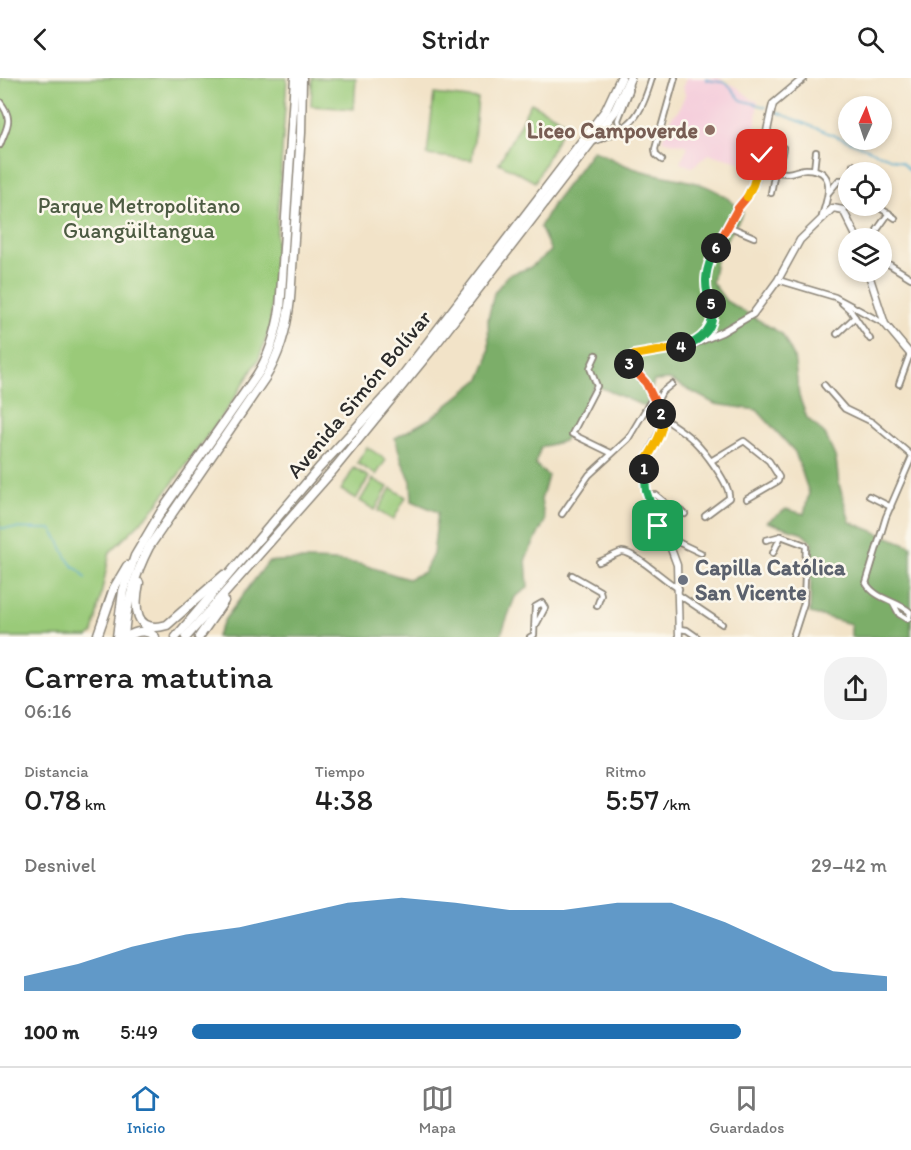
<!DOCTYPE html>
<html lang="es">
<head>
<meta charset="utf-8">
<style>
  :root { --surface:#fff; --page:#f2f2f2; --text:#222; --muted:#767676; --line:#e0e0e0; --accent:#1f6fb2 }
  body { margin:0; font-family:Itim,sans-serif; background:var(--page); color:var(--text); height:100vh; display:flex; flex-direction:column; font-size:22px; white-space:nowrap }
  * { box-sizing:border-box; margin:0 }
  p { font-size:20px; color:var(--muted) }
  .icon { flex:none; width:33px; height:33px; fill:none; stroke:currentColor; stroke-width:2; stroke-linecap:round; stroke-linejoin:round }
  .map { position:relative; height:559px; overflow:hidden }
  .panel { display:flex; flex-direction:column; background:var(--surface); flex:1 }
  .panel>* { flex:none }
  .needle { width:39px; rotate:3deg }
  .fabs { position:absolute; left:838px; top:18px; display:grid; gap:12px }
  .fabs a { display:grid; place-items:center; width:54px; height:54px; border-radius:50%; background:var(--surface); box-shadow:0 3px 9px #0003; font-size:30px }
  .pin { position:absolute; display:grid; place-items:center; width:51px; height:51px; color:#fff; margin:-26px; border-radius:12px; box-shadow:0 3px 9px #0006 }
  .km { position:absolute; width:30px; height:30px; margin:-15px; border-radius:50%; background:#222; color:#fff; font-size:16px; line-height:30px; text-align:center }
  .round { display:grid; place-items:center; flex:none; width:63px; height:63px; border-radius:24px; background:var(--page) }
  .headline { display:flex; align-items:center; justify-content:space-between; height:102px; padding:0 24px }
  h1 { font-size:33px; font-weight:600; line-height:45px }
  .figures { display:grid; grid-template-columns:repeat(3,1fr); gap:9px; height:102px; padding:6px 24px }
  .figures div { display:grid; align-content:center }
  .figures b { font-size:30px; font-weight:600 }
  .figures small { font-size:16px; font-weight:400 }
  .figures p { font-size:16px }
  .chart { height:168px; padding:12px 24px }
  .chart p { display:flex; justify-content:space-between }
  .chart svg { width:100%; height:108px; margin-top:6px; fill:var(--accent); opacity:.7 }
  ul { padding:0 24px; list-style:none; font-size:20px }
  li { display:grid; grid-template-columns:96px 72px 1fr; align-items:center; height:45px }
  li i { height:15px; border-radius:8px; background:var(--accent) }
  header { display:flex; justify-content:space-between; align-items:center; height:78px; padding:0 24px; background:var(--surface); font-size:27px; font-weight:600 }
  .tabs { display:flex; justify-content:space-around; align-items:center; height:84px; border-top:2px solid var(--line); background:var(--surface); font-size:16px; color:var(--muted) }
  .tabs a { display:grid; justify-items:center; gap:3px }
  .tabs .current { color:var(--accent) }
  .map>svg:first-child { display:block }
  .built { fill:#f5cfdc }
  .green { fill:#9aca79; stroke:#627a52; stroke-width:1.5 }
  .forest { fill:#7bae69; stroke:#536c4a; stroke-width:1.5 }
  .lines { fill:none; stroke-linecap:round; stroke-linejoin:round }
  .stream { stroke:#4da7cb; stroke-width:1.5 }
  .street-casing { stroke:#8e877a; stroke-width:8 }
  .secondary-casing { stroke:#8e877a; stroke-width:9 }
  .highway-casing { stroke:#8e877a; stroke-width:11 }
  .street { stroke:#fff; stroke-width:4.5 }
  .secondary { stroke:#fff; stroke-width:6 }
  .highway { stroke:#fff; stroke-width:8 }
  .split-1-casing { stroke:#fff; stroke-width:12 }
  .split-2-casing { stroke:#fff; stroke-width:12 }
  .split-3-casing { stroke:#fff; stroke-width:12 }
  .split-4-casing { stroke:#fff; stroke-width:12 }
  .split-5-casing { stroke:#fff; stroke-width:12 }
  .split-6-casing { stroke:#fff; stroke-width:12 }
  .split-7-casing { stroke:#fff; stroke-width:12 }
  .split-8-casing { stroke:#fff; stroke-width:12 }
  .split-1 { stroke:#22a559; stroke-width:8 }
  .split-2 { stroke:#f5b400; stroke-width:8 }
  .split-3 { stroke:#f0652b; stroke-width:8 }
  .split-4 { stroke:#f5b400; stroke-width:8 }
  .split-5 { stroke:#22a559; stroke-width:8 }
  .split-6 { stroke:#22a559; stroke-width:8 }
  .split-7 { stroke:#f0652b; stroke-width:8 }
  .split-8 { stroke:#f5b400; stroke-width:8 }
  .education-dot { fill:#8d6e63; stroke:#fbf7ec; stroke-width:2 }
  .worship-dot { fill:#6b7280; stroke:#fbf7ec; stroke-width:2 }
  .labels { text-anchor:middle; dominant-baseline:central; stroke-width:5; stroke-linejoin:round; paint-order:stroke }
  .education-label { font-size:22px; font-weight:bold; fill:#785e54; stroke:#fbf7ec; text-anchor:end }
  .park-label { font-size:22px; fill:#4c5b42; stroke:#fbf7ec }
  .street-label { font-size:22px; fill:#2b2b2b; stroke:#fbf7ec }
  .worship-label { font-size:22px; font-weight:bold; fill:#5b616d; stroke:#fbf7ec; text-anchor:start }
</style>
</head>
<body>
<header><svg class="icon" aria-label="back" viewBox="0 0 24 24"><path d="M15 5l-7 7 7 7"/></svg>Stridr<svg class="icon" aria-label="search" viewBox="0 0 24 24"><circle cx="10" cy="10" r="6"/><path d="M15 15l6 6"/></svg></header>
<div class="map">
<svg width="911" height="559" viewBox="0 0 911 559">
  <rect width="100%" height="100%" fill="#fbf7ec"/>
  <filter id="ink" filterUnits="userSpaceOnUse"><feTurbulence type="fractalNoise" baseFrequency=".0167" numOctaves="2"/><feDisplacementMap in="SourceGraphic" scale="12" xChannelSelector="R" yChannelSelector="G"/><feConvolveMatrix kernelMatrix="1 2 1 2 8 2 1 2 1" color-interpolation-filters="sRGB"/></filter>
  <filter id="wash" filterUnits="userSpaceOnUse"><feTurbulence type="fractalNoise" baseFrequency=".008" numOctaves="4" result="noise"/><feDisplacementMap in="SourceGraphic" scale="24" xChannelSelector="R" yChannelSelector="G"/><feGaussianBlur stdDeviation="1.35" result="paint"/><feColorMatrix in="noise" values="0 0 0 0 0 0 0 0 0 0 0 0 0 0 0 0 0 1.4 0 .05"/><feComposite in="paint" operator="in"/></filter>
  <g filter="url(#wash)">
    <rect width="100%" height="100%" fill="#f2e3c8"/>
    <polygon class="built" points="686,0 718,0 737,9 753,22 758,23 752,78 748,86 709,76 692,89 680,85 688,68 662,62 670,41 678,33 685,17 683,8"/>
    <g class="green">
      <polygon points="0,0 287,0 270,249 259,281 232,324 152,433 110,474 93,555 88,559 0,559"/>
      <polygon points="312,0 356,0 354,31 311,28"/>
      <polygon points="434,16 478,21 472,82 427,77"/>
      <polygon points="531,25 566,44 535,104 499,85"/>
      <polygon points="367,369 386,382 376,397 357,385"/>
      <polygon points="354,390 369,399 356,421 341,412"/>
      <polygon points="373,401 388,409 375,432 360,423"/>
      <polygon points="391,410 406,419 393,442 378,433"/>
    </g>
    <path class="forest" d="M593,72C607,78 622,87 636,91C677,104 712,98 743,135L717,177L712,204L726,223L782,256L794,279L799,318L807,340L825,356L836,381L839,406L850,444L911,468V559H851V546L810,535L812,464L800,454L767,444L786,431L804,436L809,415L795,374L757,332L715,326L670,302L654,303L646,329L595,307L564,363L541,369L535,386L548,398L541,422L545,443L526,480L528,510L515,519L500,559H216L225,541L268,484C294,481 343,481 367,488C381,492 394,497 408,501L424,494L433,476L438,434L412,423L411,403L402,384L395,360L431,340L480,301L487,284L489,271L488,241L494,215L508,197L529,190L551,173L540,149L551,129Z"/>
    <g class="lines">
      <g class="stream">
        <polyline points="707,0 707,2 727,5 741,22 766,29"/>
        <polyline points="774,33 902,85 911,94"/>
        <path d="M0,450L51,451C62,463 63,477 71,486C76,492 82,492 85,500"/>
      </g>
    </g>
  </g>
  <g filter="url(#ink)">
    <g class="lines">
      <g class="street-casing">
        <g id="street">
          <path d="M0,24C14,42 7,48 0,67"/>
          <polyline points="625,50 619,46 618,42 630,12 629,5"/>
          <path d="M593,64C633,48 639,42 652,0"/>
          <polyline points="662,82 656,77 655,71 675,0"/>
          <path d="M759,89C768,91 778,95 787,95C794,95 799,91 806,91C838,91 828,119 822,138"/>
          <polyline points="814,92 816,74"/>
          <polyline points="778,94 783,70"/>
          <polyline points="851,94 853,87"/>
          <polyline points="829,114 839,102 849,102"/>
          <polyline points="771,115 775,93"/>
          <polyline points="882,120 887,110"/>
          <polyline points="877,128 895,140"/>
          <polyline points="728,148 754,159"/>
          <polyline points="877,152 889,135"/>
          <polyline points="882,182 911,200"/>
          <polyline points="778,202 835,219 885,246"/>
          <polyline points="842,225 850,232 870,261"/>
          <polyline points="837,256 855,239"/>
          <polyline points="596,277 590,290 597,308 572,356 611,375"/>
          <polyline points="899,306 910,276"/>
          <polyline points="824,307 845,331 872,344 911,377"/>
          <polyline points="656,325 662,314 672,306"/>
          <path d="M663,340C673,347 685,354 694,363C704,373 731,407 729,420L705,438"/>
          <polyline points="711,383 744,363 769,383 779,399 778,403 747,421"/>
          <polyline points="648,418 656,417 672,430 678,431 685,436"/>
          <polyline points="869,418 891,429"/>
          <polyline points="562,436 589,397 628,361 653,319"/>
          <polyline points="665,458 701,475"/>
          <polyline points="766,462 781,458"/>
          <polyline points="773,475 781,458 805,467 806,469 804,525 793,559"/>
          <path d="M599,484C607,481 615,476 622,474C634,473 666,504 679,511"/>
          <polyline points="572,497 600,513 601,517 597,528"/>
          <polyline points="679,517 722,546"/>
          <path d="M893,525L899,536L907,541L909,540L910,534C896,522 876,522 866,505L886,439L911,381"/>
          <polyline points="679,551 687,552 697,559"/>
          <polyline points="530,559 534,557 535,529 542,525 545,530 536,547"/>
        </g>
      </g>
      <g class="secondary-casing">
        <g id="secondary">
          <polyline points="868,194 885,246 911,277"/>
          <path d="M698,262C727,239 701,219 707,190C712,170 727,146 739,129C744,121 750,115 754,106C764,80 766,52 773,26L804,0"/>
          <polyline points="679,559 677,487 670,468 658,448 648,418 643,398 644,386 663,347 663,340 646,305 629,286 630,279 634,277 693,266 722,254 753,236 778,202 800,162 833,130 843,132 857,160"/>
        </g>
      </g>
      <g class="highway-casing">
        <g id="highway">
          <path d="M139,505C134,528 134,557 167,547L224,497"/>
          <polyline points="97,559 114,510 127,488"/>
          <path d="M117,559L123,513L135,478L161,434L257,297C270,277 276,256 280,232L295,0"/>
          <path d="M124,559C126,526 134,498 149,469L265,300C280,276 287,249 290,221L301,55L302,0"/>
          <path d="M127,559C136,553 147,551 155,559"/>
          <polyline points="176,559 319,390 393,310 606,32 621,0"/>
          <polyline points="186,559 334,391 432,271 615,33 630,0"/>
          <polyline points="199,559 224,523"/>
        </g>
      </g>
      <use href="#street" class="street"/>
      <use href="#secondary" class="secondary"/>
      <use href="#highway" class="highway"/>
    </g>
  </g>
  <g class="lines" filter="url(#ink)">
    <g class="split-1-casing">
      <polyline id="split-1" points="644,391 646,412 658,448"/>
    </g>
    <g class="split-2-casing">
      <path id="split-2" d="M644,391V386C651,373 668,349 661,336"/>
    </g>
    <g class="split-3-casing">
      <polyline id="split-3" points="629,286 646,305 661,336"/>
    </g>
    <g class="split-4-casing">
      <polyline id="split-4" points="629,286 630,279 634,277 681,269"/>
    </g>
    <g class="split-5-casing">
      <path id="split-5" d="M681,269C701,264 718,248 711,226"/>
    </g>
    <g class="split-6-casing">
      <path id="split-6" d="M711,226C702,206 706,189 716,170"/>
    </g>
    <g class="split-7-casing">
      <polyline id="split-7" points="716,170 738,130 747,119"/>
    </g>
    <g class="split-8-casing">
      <polyline id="split-8" points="747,119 753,107 762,77"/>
    </g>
    <use href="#split-1" class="split-1"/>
    <use href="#split-2" class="split-2"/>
    <use href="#split-3" class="split-3"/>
    <use href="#split-4" class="split-4"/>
    <use href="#split-5" class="split-5"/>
    <use href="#split-6" class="split-6"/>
    <use href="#split-7" class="split-7"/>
    <use href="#split-8" class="split-8"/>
  </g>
  <circle class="education-dot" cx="710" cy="52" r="6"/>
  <circle class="worship-dot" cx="683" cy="502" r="6"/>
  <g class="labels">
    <g class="education-label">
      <text x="698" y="52">Liceo Campoverde</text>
    </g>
    <g class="park-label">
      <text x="139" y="127">Parque Metropolitano<tspan x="139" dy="25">Guangüiltangua</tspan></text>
    </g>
    <g class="street-label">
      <text transform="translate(359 316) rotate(-50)">Avenida Simón Bolívar</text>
    </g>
    <g class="worship-label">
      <text x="695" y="489">Capilla Católica<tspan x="695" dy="25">San Vicente</tspan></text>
    </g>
  </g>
</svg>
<div class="fabs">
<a><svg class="needle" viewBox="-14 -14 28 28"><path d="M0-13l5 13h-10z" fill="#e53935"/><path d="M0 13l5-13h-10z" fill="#767676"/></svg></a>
<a><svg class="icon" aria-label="locate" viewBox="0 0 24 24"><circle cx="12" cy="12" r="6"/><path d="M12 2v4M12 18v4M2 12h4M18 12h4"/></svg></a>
<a><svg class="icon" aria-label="layers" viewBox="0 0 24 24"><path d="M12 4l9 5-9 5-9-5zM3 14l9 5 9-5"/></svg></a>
</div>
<div class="pin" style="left:658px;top:448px;background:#1e9e55"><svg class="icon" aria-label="arrive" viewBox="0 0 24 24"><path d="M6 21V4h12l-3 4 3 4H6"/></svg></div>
<div class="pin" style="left:762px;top:77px;background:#d93025"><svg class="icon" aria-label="check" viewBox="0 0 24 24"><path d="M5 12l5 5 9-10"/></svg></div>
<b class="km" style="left:644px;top:391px">1</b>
<b class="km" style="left:661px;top:336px">2</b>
<b class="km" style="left:629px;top:286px">3</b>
<b class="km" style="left:681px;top:269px">4</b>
<b class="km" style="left:711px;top:226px">5</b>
<b class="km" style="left:716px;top:170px">6</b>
</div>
<section class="panel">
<div class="headline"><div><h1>Carrera matutina</h1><p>06:16</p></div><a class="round"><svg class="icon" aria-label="share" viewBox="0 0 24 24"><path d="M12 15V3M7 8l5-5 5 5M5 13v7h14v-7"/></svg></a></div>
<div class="figures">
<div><p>Distancia</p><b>0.78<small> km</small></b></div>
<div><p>Tiempo</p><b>4:38</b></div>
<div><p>Ritmo</p><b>5:57<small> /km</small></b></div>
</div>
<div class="chart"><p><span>Desnivel</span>29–42 m</p>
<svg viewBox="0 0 160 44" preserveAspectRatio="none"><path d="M0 44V38L10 33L20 26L30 21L40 18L50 13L60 8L70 6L80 8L90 11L100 11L110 8L120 8L130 16L140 26L150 36L160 38V44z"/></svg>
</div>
<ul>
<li><b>100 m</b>5:49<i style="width:79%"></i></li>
</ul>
</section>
<nav class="tabs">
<a class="current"><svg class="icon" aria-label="home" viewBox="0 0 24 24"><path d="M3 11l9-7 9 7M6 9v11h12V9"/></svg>Inicio</a>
<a><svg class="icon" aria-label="map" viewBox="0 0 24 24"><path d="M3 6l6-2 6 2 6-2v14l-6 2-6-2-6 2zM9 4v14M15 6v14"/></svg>Mapa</a>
<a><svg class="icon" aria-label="saved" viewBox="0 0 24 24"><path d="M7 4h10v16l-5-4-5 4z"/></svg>Guardados</a>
</nav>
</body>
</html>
